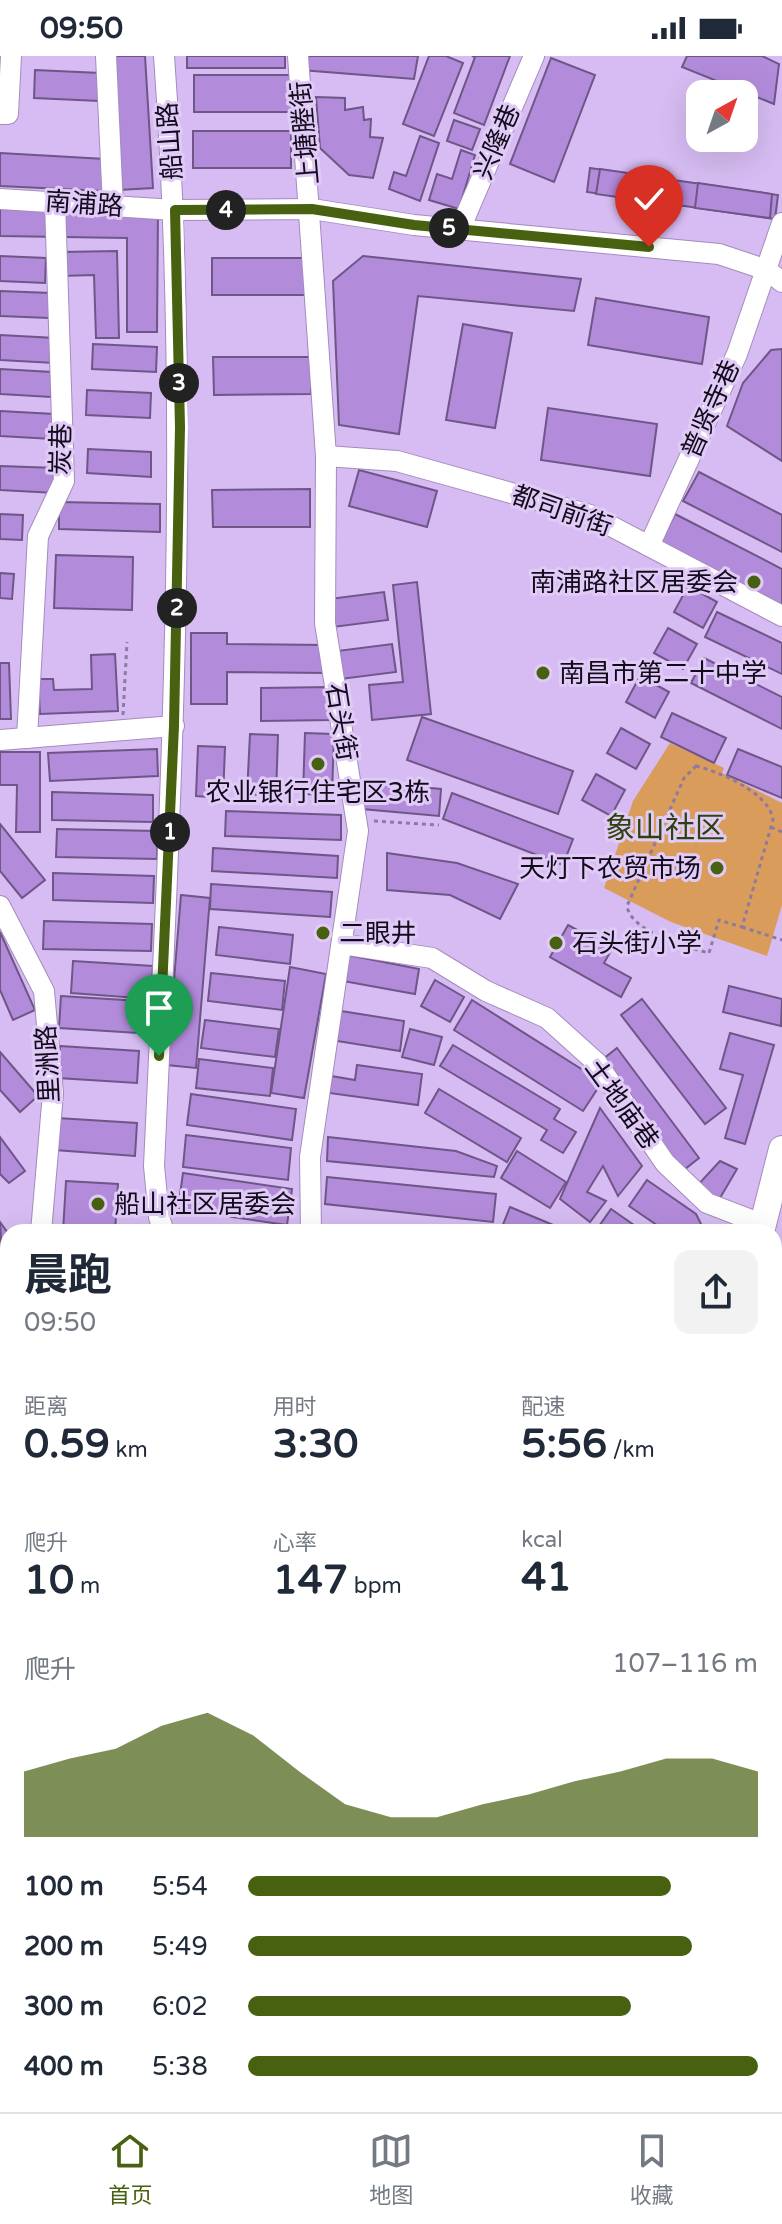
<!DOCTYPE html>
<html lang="zh">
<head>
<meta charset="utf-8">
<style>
  :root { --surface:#fff; --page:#f2f2f3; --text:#1f2937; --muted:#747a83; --line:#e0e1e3; --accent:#476110 }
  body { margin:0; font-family:"Varela Round","Noto Sans SC",sans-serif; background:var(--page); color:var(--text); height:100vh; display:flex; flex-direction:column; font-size:30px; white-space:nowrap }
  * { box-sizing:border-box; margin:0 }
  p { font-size:26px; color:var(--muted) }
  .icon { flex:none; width:44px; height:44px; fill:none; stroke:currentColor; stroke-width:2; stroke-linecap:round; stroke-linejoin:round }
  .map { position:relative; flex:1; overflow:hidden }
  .drawer { position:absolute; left:0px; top:1168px; width:782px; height:888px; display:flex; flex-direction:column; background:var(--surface); border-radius:24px 24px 0 0; box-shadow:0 8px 32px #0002 }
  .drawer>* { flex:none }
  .needle { width:52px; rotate:40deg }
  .controls { position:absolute; left:686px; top:24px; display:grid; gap:16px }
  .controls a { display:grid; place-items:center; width:72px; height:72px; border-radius:16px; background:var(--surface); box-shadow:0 8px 32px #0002; font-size:40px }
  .pin { position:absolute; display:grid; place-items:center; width:68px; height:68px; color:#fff; margin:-82px -34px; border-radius:50% 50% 50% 0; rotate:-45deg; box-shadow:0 0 8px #0007 }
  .pin .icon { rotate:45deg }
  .km { position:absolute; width:40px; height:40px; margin:-20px; border-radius:50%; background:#222; color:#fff; font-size:22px; line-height:40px; text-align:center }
  .round { display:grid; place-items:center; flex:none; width:84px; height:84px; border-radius:16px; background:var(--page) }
  .headline { display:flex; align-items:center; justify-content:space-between; height:136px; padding:0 24px }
  h1 { font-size:44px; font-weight:700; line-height:60px }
  .stats { display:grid; grid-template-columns:repeat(3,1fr); gap:12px; height:136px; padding:8px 24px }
  .stats div { display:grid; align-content:center }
  .stats b { font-size:40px; font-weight:700 }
  .stats small { font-size:22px; font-weight:400 }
  .stats p { font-size:22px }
  .chart { height:224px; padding:16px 24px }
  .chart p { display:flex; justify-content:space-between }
  .chart svg { width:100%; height:144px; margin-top:8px; fill:var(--accent); opacity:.7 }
  ul { padding:0 24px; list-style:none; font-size:26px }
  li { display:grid; grid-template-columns:128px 96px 1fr; align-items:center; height:60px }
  li i { height:20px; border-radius:10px; background:var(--accent) }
  .status { display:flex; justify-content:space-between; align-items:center; height:56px; padding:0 40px; background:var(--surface); direction:ltr }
  .status svg { height:22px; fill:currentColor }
  .dock { display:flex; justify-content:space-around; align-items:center; height:112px; border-top:2px solid var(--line); background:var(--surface); font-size:22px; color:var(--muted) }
  .dock a { display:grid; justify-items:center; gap:4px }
  .dock .current { color:var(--accent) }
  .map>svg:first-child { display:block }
  .green { fill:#da9c5a }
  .building { fill:#b38bdb; stroke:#6e5686; stroke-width:2 }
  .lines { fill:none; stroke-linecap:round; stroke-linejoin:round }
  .minor-casing { stroke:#a48bbe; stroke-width:22 }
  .major-casing { stroke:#a48bbe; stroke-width:28 }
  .path { stroke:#8d7aa2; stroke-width:3; stroke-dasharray:4 4; stroke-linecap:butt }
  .minor { stroke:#fff; stroke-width:20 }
  .major { stroke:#fff; stroke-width:26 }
  .route-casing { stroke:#fff; stroke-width:16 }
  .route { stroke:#476110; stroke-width:10 }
  .poi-dot { fill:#476110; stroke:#e0cbf7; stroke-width:3 }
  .labels { text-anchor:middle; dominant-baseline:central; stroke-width:6; stroke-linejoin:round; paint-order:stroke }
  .street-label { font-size:26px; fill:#130a1c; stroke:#e0cbf7 }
  .poi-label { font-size:26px; fill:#130a1c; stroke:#e0cbf7; text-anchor:start }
  .quarter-label { font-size:30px; fill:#30420c; stroke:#e0cbf7 }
</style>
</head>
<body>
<div class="status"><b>09:50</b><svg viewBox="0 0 49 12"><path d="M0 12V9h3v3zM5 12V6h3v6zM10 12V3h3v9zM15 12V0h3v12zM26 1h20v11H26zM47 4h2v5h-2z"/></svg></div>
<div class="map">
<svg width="782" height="2056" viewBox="0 0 782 2056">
  <rect width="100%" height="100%" fill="#d6bcf2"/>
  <polygon class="green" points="670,687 724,712 722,717 782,747 782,849 767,900 671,866 604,832 633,745"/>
  <g class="building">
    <polygon points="111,0 145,0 153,132 119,134"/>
    <rect x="187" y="0" width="98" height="12"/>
    <polygon points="302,0 418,0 414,23 301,14"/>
    <polygon points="429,0 446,0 463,7 434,80 403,68"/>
    <polygon points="472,0 510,0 484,69 454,57 475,1"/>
    <polygon points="687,0 762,0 779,8 774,48 682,11"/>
    <polygon points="551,2 595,19 554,126 510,108"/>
    <polygon points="35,14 100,17 99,45 34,42"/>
    <polygon points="194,19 291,19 292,56 194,56"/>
    <polygon points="316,41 345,42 345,54 363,51 364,64 371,63 370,81 383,82 373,122 349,119 320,92"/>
    <polygon points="454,64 480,73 472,94 447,85"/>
    <rect x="193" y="75" width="98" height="37"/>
    <polygon points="420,80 439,87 420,145 389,133 394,116 406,120"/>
    <polygon points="461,94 475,99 459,153 429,144 437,118 452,123"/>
    <polygon points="0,97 105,103 103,135 0,130"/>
    <polygon points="590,112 778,139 775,163 587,136"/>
    <polygon points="600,113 670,123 666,148 596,138"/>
    <polygon points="698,127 772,138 770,162 695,152"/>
    <polygon points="0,152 158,154 157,276 127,276 127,182 0,180"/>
    <polygon points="117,195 119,282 96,282 94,219 61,220 61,196"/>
    <polygon points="0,200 46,202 45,227 0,225"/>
    <polygon points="363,200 581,223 574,255 418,240 399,378 339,369 333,225"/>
    <rect x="212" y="202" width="97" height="37"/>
    <polygon points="0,235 50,237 49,262 0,260"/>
    <polygon points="596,242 709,261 702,308 588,289"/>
    <polygon points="463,268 512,277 495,372 446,364"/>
    <polygon points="0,279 55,282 54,307 0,304"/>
    <polygon points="93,288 157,291 156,316 92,313"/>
    <polygon points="782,293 782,405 727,370 743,327 771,294"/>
    <polygon points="213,301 311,301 311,338 214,339"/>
    <polygon points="0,313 52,316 51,341 0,338"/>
    <polygon points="87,334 151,337 150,362 86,359"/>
    <polygon points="548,352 657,368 650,420 541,404"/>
    <polygon points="0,355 54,358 52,383 0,380"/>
    <polygon points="88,393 151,396 151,421 87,417"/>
    <polygon points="0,410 56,412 55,437 0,434"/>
    <polygon points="359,414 437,435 427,471 349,450"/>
    <polygon points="699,416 782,459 782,496 683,445"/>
    <polygon points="310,433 310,471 213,471 212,434"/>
    <polygon points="59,446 160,448 160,476 59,473"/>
    <polygon points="0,458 23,459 22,484 0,483"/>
    <polygon points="675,458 782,513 782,551 660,488"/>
    <polygon points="56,499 133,501 132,554 54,552"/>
    <polygon points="0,517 14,518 12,543 0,542"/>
    <polygon points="417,526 431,658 372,664 369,629 403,626 393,529"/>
    <polygon points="688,530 717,546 703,572 674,556"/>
    <polygon points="384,536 388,564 333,571 329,543"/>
    <polygon points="717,556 782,587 782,618 705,581"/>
    <polygon points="668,572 697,588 683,613 654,597"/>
    <polygon points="191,577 227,577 227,588 326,589 326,617 227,616 227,648 191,648"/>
    <polygon points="392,588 396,616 341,623 337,595"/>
    <polygon points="115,598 118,655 40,658 38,623 53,623 54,634 92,633 91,599"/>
    <polygon points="704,602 782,641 782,673 691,627"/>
    <polygon points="0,607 9,607 11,663 0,663"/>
    <polygon points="640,620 669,636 655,662 626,646"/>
    <polygon points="331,631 331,664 261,665 261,632"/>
    <polygon points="672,657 726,682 714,707 661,681"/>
    <polygon points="422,661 573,715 558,758 407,704"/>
    <polygon points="621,672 650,688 636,713 607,697"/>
    <polygon points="305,677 334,678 332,739 303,738"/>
    <polygon points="250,678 278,679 276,740 247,738"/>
    <polygon points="198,690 225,691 223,742 196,740"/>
    <polygon points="157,693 158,720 50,725 48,697"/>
    <polygon points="738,693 782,711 782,742 727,719"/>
    <polygon points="0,696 40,696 40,776 16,776 17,729 0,729"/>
    <polygon points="596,718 625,734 611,760 582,744"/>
    <polygon points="364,726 441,733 439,760 362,753"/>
    <polygon points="52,736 153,739 153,766 52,764"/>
    <polygon points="452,737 573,783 563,809 443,763"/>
    <polygon points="226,755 341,759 341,784 225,780"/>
    <polygon points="0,768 45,824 22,842 0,815"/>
    <polygon points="57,773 158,775 157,803 56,801"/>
    <polygon points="213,792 338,800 337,822 212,815"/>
    <polygon points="387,797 457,807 518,828 500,863 450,839 387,834"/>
    <polygon points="53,817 154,820 153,847 53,844"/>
    <polygon points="211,828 332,836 330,861 210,853"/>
    <polygon points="181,839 210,842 196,1012 167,1009"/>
    <polygon points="44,865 152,868 151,895 43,893"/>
    <polygon points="568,869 612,893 604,907 631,922 621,941 550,901"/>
    <polygon points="219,871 293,879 290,908 216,899"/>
    <polygon points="0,876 35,954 13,964 0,934"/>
    <polygon points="348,899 419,913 415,938 343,925"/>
    <polygon points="73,905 153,910 151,943 71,937"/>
    <polygon points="290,911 326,918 304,1042 271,1037"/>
    <polygon points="211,917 285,925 282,954 208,945"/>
    <polygon points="435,924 464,941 450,966 421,950"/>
    <polygon points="729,930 782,943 781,970 723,956"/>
    <polygon points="61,940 140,945 138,977 59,972"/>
    <polygon points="642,943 726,1052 705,1068 621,959"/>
    <polygon points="472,944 602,1026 583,1055 454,974"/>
    <polygon points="341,955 404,965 400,995 337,985"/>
    <polygon points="205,964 279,973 275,1001 201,992"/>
    <polygon points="410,973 442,981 434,1009 402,1001"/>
    <polygon points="730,977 774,989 745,1088 725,1082 743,1019 720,1013"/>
    <polygon points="453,989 560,1053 554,1063 576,1076 563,1097 541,1084 547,1074 440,1010"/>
    <polygon points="60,990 139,995 137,1027 58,1022"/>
    <polygon points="617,992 699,1102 680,1117 598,1007"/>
    <polygon points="0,996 38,1040 20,1056 0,1034"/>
    <polygon points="199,1003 273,1012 270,1040 196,1032"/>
    <polygon points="357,1009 422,1018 418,1049 329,1037 331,1020 355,1024"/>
    <polygon points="439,1033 521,1082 507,1106 425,1057"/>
    <polygon points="191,1038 296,1053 292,1084 187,1069"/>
    <polygon points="600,1052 642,1110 618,1140 603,1110 587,1136 606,1145 590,1166 560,1143"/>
    <polygon points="57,1062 137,1067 135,1100 55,1094"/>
    <polygon points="186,1079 291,1092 288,1124 183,1111"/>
    <polygon points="0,1081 25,1115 9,1127 0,1118"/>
    <polygon points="328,1081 456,1095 497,1110 494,1121 327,1105"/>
    <polygon points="517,1095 566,1126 550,1152 501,1122"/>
    <polygon points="720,1105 737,1113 720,1142 695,1132"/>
    <polygon points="183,1117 292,1133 287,1169 178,1153"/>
    <polygon points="327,1121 496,1138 493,1166 325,1148"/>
    <polygon points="647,1124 696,1158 705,1176 667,1176 629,1150"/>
    <polygon points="66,1125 118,1128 115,1176 63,1176"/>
    <polygon points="510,1151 570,1176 500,1176"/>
    <polygon points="611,1153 644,1176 595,1176"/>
    <polygon points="0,1166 8,1177 8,1198 2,1202"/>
    <polygon points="774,1515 782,1520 782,1552 774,1547"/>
    <polygon points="774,1557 782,1563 782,1596 774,1590"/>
    <polygon points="774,1744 782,1748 782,1779 774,1775"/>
    <polygon points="774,1810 782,1815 782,1850 774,1846"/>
    <polygon points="774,1973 782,1978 782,2020 774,2015"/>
    <polygon points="326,2048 346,2048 343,2056 295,2056"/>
  </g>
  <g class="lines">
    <g class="minor-casing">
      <g id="minor">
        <polyline points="106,0 113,150"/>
        <path d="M164,0C191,370 171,740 154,1110L159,1161L164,1176"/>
        <polyline points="298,0 326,400 325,567 358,775 310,1101 311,1176"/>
        <polyline points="0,58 8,58 11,0"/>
        <polyline points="0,143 175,154 312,153 414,169 719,198 767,214 782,226"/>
        <polyline points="460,173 534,0"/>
        <polyline points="326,400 397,405 590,459 782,560"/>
        <polyline points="649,490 737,298 782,167"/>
        <polyline points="27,682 38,480 64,425 55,146"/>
        <polyline points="0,684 174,670"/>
        <polyline points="0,850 44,935 53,1037 41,1176"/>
        <polyline points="342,888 432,902 486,935 547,962 597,1007 665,1107 707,1147 764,1169"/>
        <polyline points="774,1498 782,1503"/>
        <polyline points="0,1625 8,1557"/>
        <polyline points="0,1646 8,1648"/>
        <polyline points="774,1654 782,1659"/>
        <polyline points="774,1717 782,1702"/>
        <polyline points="774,1802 782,1807"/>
        <polyline points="774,1873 782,1878"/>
        <polyline points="654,2048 666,2056"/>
        <polyline points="14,2056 15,2048"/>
        <polyline points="254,2056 254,2048"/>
      </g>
    </g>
    <g class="major-casing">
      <g id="major">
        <polyline points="761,1176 782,1093"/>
        <polyline points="373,2056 377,2048"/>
      </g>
    </g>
    <g class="path">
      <polyline points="123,659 127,586"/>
      <path d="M696,710C720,716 770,737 773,764L742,871L719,864L709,897C686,891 631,876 627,850L684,722Z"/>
      <polyline points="374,765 439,769"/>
      <polyline points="771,771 782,776"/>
      <polyline points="742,871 782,884"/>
    </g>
    <use href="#minor" class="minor"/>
    <use href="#major" class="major"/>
  </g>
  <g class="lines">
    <g class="route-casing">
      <polyline id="route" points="159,1000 174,670 180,371 175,154 312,153 414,169 649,191"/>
    </g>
    <use href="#route" class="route"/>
  </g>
  <g class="poi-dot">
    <circle cx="754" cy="526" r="8"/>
    <circle cx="543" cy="617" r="8"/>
    <circle cx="318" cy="708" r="8"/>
    <circle cx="717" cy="812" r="8"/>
    <circle cx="323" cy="877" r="8"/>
    <circle cx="556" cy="887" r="8"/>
    <circle cx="98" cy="1148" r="8"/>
  </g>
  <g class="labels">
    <g class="street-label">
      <text transform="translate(305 77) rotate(-95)">上塘塍街</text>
      <text transform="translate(170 85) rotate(-94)">船山路</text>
      <text transform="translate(497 86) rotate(-67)">兴隆巷</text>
      <text transform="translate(84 148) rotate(4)">南浦路</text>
      <text transform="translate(711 353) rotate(-66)">普贤寺巷</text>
      <text transform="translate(61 393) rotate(-89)">炭巷</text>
      <text transform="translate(562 455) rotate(19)">都司前街</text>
      <text transform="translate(341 666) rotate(81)">石头街</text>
      <text transform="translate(48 1008) rotate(-93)">里洲路</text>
      <text transform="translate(622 1048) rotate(54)">土地庙巷</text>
    </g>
    <g class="poi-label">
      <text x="738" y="526" text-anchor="end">南浦路社区居委会</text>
      <text x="559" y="617">南昌市第二十中学</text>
      <text x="318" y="736" text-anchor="middle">农业银行住宅区3栋</text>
      <text x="701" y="812" text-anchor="end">天灯下农贸市场</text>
      <text x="339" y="877">二眼井</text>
      <text x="572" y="887">石头街小学</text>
      <text x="114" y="1148">船山社区居委会</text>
    </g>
    <g class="quarter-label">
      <text x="665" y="772">象山社区</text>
    </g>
  </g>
</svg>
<div class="controls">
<a><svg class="needle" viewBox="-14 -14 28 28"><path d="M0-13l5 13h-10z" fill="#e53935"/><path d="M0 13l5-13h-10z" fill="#747a83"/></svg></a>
</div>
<div class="pin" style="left:159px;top:1000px;background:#1e9e55"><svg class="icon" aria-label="arrive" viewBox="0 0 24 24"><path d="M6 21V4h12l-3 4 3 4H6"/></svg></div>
<div class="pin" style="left:649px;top:191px;background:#d93025"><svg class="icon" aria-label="check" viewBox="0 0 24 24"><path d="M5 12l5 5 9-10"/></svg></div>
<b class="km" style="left:170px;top:776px">1</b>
<b class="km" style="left:177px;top:552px">2</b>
<b class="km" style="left:179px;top:327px">3</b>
<b class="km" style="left:226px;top:154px">4</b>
<b class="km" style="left:449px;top:172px">5</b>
<section class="drawer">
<div class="headline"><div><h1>晨跑</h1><p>09:50</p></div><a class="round"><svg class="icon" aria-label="share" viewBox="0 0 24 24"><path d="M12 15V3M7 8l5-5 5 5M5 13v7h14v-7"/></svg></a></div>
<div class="stats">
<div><p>距离</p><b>0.59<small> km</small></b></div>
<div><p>用时</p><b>3:30</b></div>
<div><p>配速</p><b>5:56<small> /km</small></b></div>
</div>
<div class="stats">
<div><p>爬升</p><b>10<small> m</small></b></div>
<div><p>心率</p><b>147<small> bpm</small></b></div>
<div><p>kcal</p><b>41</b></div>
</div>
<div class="chart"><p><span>爬升</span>107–116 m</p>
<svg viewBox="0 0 160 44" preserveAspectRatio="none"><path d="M0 44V24L10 20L20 17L30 10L40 6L50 13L60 24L70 34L80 38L90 38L100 34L110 31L120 27L130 24L140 20L150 20L160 24V44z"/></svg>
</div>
<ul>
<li><b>100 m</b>5:54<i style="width:83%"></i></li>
<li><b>200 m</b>5:49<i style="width:87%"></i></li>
<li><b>300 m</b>6:02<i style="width:75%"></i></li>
<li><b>400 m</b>5:38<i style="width:100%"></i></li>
</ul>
</section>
</div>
<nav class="dock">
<a class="current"><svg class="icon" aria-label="home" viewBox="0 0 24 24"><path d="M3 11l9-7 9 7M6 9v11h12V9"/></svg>首页</a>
<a><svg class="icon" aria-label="map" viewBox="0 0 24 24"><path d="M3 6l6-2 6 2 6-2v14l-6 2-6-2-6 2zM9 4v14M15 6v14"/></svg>地图</a>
<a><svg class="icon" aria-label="saved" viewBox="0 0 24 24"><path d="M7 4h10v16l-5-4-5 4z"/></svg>收藏</a>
</nav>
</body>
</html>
